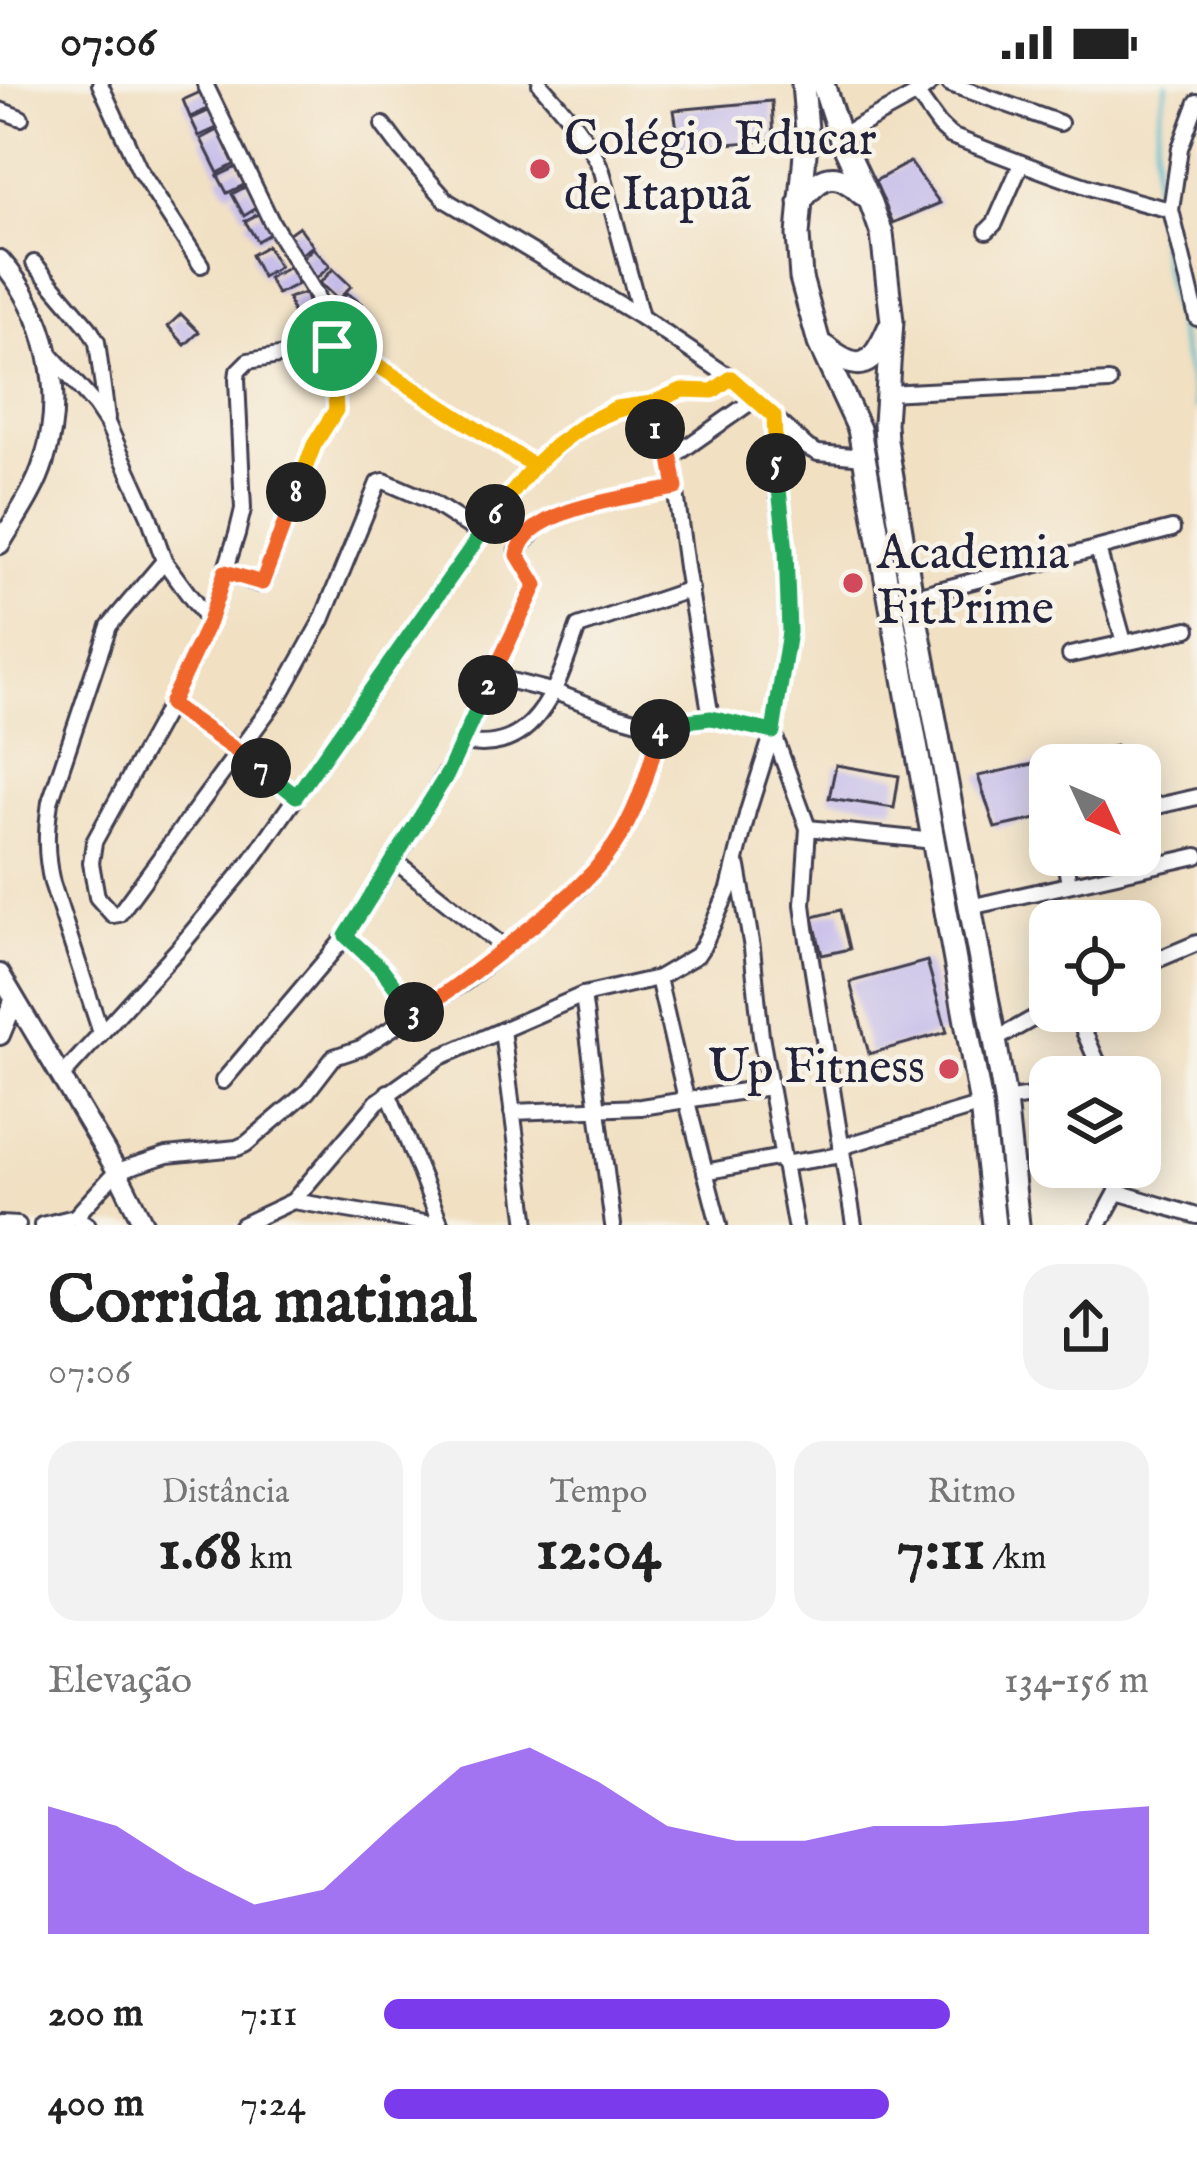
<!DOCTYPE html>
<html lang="pt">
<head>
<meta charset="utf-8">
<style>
  :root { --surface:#fff; --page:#f2f2f2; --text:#222; --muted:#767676; --accent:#7c3aed }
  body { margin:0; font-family:"IM FELL English",serif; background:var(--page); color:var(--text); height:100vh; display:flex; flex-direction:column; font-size:45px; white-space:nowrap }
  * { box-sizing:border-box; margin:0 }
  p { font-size:39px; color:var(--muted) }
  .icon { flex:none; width:66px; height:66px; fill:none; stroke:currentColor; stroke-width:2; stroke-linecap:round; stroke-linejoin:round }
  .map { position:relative; height:1141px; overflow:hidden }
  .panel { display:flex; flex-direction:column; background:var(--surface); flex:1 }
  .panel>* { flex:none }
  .needle { width:78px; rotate:134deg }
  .buttons { position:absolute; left:1029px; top:660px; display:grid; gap:24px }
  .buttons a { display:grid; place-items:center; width:132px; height:132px; border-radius:24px; background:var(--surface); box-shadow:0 6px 30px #0003; font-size:60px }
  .pin { position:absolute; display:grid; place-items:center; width:102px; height:102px; color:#fff; margin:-51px; border:6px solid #fff; border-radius:50%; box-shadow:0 3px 12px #0007 }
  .km { position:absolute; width:60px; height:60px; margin:-30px; border-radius:50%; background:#222; color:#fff; font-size:33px; line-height:60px; text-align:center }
  .round { display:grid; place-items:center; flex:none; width:126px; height:126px; border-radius:36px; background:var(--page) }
  .headline { display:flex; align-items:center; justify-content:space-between; height:204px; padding:0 48px }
  h1 { font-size:66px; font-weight:800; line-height:90px }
  .stats { display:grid; grid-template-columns:repeat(3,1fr); gap:18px; height:204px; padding:12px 48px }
  .stats div { display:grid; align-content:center; border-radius:30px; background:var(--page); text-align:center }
  .stats b { font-size:60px; font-weight:800 }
  .stats small { font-size:33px; font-weight:400 }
  .stats p { font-size:33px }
  .chart { height:336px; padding:24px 48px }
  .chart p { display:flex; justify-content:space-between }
  .chart svg { width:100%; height:216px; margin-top:12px; fill:var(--accent); opacity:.7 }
  ul { padding:0 48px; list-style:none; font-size:39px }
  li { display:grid; grid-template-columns:192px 144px 1fr; align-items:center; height:90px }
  li i { height:30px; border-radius:15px; background:var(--accent) }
  .status { display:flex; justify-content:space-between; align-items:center; height:84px; padding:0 60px; background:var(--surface); direction:ltr }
  .status svg { height:33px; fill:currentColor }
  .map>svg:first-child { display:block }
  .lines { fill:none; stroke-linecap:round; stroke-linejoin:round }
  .stream { stroke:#4fb8cc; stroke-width:4.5 }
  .building { fill:#c4bbea }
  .minor-casing { stroke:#413e4f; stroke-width:20 }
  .tertiary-casing { stroke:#413e4f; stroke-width:24 }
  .primary-casing { stroke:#413e4f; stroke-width:27 }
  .minor { stroke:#fff; stroke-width:14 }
  .tertiary { stroke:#fff; stroke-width:18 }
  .primary { stroke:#fff; stroke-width:21 }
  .split-1-casing { stroke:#fff; stroke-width:24 }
  .split-2-casing { stroke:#fff; stroke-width:24 }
  .split-3-casing { stroke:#fff; stroke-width:24 }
  .split-4-casing { stroke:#fff; stroke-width:24 }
  .split-5-casing { stroke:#fff; stroke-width:24 }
  .split-6-casing { stroke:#fff; stroke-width:24 }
  .split-7-casing { stroke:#fff; stroke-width:24 }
  .split-8-casing { stroke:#fff; stroke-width:24 }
  .split-9-casing { stroke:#fff; stroke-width:24 }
  .split-1 { stroke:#f5b400; stroke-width:15 }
  .split-2 { stroke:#f0652b; stroke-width:15 }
  .split-3 { stroke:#22a559; stroke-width:15 }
  .split-4 { stroke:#f0652b; stroke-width:15 }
  .split-5 { stroke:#22a559; stroke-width:15 }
  .split-6 { stroke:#f5b400; stroke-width:15 }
  .split-7 { stroke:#22a559; stroke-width:15 }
  .split-8 { stroke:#f0652b; stroke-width:15 }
  .split-9 { stroke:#f5b400; stroke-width:15 }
  .poi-dot { fill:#d1495b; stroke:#f7f3e8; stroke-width:4.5 }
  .labels { text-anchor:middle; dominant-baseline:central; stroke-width:9; stroke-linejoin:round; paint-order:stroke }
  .poi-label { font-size:48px; fill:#22223b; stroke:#f7f3e8; text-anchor:start }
</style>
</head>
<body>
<div class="status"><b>07:06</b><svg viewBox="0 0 49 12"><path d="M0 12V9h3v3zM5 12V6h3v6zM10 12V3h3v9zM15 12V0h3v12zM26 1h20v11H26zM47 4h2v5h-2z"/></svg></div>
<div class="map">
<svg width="1197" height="1141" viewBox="0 0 1197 1141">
  <rect width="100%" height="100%" fill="#f7f3e8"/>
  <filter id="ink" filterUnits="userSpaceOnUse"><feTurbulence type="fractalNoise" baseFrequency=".00833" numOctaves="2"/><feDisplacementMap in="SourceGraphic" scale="24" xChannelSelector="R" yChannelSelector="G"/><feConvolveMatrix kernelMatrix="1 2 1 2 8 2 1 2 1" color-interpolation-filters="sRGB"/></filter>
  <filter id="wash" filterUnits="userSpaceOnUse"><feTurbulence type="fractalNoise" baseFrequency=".004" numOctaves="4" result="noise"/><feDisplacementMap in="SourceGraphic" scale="48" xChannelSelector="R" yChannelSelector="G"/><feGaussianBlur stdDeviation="2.7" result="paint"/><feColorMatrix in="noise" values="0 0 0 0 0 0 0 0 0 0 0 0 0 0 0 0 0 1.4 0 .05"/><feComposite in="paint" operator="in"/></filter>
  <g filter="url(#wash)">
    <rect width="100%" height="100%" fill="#f1e0c2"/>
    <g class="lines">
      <path class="stream" d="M1167,0C1135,106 1172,220 1197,324"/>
    </g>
    <g id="blocks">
      <g class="building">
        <polygon points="205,6 212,23 190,33 183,16"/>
        <polygon points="772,17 774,56 680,64 674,26"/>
        <polygon points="213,25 221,42 199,52 191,35"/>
        <polygon points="222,44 239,78 218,89 201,55"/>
        <polygon points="910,78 940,119 893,139 875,97"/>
        <polygon points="239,82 248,99 227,109 218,92"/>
        <polygon points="249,101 260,122 244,132 232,110"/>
        <polygon points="262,128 273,148 257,157 245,137"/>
        <polygon points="299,142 313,162 299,172 285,152"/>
        <polygon points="267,162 279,183 262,193 251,171"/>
        <polygon points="313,164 330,182 316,195 300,177"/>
        <polygon points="290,183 298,200 277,210 268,194"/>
        <polygon points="333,185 351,202 338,216 320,199"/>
        <polygon points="305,209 312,231 295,236 288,214"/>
        <polygon points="347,209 362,220 347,240 332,229"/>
        <polygon points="362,227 375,238 359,257 346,246"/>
        <polygon points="181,230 199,248 185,261 168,242"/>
        <polygon points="314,234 319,255 301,259 296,238"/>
        <polygon points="1116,662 1119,681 1050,681 1050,732 995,744 978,692"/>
        <polygon points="836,681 899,692 894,724 829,714"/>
        <polygon points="841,826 850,865 822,871 813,833"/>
        <polygon points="927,877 947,948 869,970 850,898"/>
      </g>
    </g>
  </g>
  <g filter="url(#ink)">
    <use href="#blocks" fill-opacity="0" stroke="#413e4f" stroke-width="3"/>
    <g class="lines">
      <g class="minor-casing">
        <g id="minor">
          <polyline points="100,0 140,87 201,181"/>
          <polyline points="205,0 271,137 316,211 332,262 335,330 314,361 264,497 259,500 225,488"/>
          <path d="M540,0C565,28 587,52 602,87L641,233"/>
          <polyline points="950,0 1060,39"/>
          <path d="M917,10L940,42L951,52C1024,80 1095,109 1171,126"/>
          <polyline points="1197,18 1180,64 1171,126 1197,234"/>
          <polyline points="0,26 21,34"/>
          <polyline points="383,41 401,65 447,117 641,233 731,294 808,364 818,369 865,373"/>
          <polyline points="840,52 917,10 930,0"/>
          <polyline points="987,147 995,139 1021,80"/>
          <polyline points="34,179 89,244 97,258 107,334"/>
          <polyline points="48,268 95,321 107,339 149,432 164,477 209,538"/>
          <polyline points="886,309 1109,298"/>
          <polyline points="642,321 672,379 686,483 711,634"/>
          <polyline points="671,374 755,315"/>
          <polyline points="481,450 428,416 384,397 378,399 322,536 282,608 119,830 113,831 97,813 91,779 94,758 170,620 209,538 237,450 243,425 237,295 238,287 248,277 340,262 374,279 534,382"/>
          <polyline points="1098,465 1124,558"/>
          <polyline points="912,513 1172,445"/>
          <polyline points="1070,571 1188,545"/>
          <polyline points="491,592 555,608 613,630 642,638 662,640 711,634 773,648"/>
          <polyline points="170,620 240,667 296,712"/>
          <polyline points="773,648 808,744 803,820 806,844 854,1141"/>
          <path d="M464,658C538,673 559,597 578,543L691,505"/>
          <polyline points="1140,726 1197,713"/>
          <polyline points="808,744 934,757"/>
          <polyline points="1140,764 1143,784"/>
          <polyline points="1064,771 1069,800"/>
          <polyline points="395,777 505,864"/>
          <polyline points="738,783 752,864 761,952 795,1141"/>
          <polyline points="970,823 1197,772"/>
          <polyline points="346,852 383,885 415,930"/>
          <polyline points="1140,883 1197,859"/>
          <polyline points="658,894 684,1006 719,1141"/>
          <polyline points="583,911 613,1141"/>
          <polyline points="1075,927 1104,993"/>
          <polyline points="502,946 527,1141"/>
          <path d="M101,949L52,799C45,770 46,746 50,718L109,542L164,477"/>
          <polyline points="995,956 1050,925"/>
          <polyline points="62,992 178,865 251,777 481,450 534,382 585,340 617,324 652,319 683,306 713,307 731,294"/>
          <polyline points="223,997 346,852 395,777 464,658 491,592 536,501 517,467 538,442 572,425 676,403"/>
          <polyline points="388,1008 441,1141"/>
          <polyline points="1005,1016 1050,1009"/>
          <polyline points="512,1028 641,1023 769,1003"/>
          <polyline points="841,1063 981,1021"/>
          <polyline points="783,1080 842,1071"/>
          <polyline points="705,1088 781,1073"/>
          <polyline points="1117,1108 1197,1132"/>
          <polyline points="293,1117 437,1141"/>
          <polyline points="75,1133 117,1087 167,1071 237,1064 246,1060 307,1008 334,973 361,964 466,897 578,805 602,779 623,748 641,710 662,640"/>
          <polyline points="0,1140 18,1141"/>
          <polyline points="42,1141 75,1133 88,1141"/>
          <polyline points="242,1141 293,1117 377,1018 440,973 583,911 658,894 697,871 703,862 729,805 748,727 773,648 789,547 786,467 777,399 774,331"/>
          <polyline points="1099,1141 1117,1108 1118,1083"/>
        </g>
      </g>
      <g class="tertiary-casing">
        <g id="tertiary">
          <path d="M0,176C48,230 66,308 44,377C35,407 16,433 0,460"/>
          <polyline points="0,890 117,1087 144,1141"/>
          <polyline points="0,951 14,917"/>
        </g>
      </g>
      <g class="primary-casing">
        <g id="primary">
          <polyline points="803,0 807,46 798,151 801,194 819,259 859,345 981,1021 994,1141"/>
          <polyline points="823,0 840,52 871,119 882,150 892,237 885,339 886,357 912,513 995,956 1005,1016 1018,1141"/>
          <path d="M800,118C822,90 835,84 862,110"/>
          <path d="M825,263C860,291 872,283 889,244"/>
        </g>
      </g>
      <use href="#minor" class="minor"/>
      <use href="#tertiary" class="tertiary"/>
      <use href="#primary" class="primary"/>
    </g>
  </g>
  <g class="lines" filter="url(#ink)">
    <g class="split-1-casing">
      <path id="split-1" d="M332,262L354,268L374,279L534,382C566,352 598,326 642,321L655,345"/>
    </g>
    <g class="split-2-casing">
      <path id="split-2" d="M488,601L536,501L518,471C523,423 637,412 676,404L671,374L655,345"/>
    </g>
    <g class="split-3-casing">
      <polyline id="split-3" points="414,928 382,885 346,852 448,689 488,601"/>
    </g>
    <g class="split-4-casing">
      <path id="split-4" d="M414,928L415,930C455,904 489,877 526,847C562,818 598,790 622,749C641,717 650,681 660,645"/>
    </g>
    <g class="split-5-casing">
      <polyline id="split-5" points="660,645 662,640 711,634 773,648 789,548 786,466 776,379"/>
    </g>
    <g class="split-6-casing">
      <polyline id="split-6" points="495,430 534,382 556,361 585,340 616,324 652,319 682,306 713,307 731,294 774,332 776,379"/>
    </g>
    <g class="split-7-casing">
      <polyline id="split-7" points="261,684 296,712 495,430"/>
    </g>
    <g class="split-8-casing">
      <polyline id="split-8" points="261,684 170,620 209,538 225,488 262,499 296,408"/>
    </g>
    <g class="split-9-casing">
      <polyline id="split-9" points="296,408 314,361 336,326 332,262"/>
    </g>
    <use href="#split-1" class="split-1"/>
    <use href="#split-2" class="split-2"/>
    <use href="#split-3" class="split-3"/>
    <use href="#split-4" class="split-4"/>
    <use href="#split-5" class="split-5"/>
    <use href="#split-6" class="split-6"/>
    <use href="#split-7" class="split-7"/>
    <use href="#split-8" class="split-8"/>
    <use href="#split-9" class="split-9"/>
  </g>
  <g class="poi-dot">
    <circle cx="540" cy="85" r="12"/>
    <circle cx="853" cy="499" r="12"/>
    <circle cx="949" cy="985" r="12"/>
  </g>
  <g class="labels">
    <g class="poi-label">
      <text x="564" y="57">Colégio Educar<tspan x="564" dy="55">de Itapuã</tspan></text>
      <text x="877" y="471">Academia<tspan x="877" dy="55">FitPrime</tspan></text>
      <text x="925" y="985" text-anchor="end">Up Fitness</text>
    </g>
  </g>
</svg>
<div class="buttons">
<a><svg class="needle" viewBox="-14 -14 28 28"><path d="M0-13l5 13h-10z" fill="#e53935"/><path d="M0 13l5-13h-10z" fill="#767676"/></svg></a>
<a><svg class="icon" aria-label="locate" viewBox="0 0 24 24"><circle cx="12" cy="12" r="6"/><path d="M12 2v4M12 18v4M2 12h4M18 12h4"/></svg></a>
<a><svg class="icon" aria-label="layers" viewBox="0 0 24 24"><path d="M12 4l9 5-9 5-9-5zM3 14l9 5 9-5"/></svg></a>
</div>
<div class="pin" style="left:332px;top:262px;background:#1e9e55"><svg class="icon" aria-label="arrive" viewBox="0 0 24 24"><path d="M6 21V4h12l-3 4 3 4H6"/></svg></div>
<b class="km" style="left:655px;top:345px">1</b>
<b class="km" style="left:488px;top:601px">2</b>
<b class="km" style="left:414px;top:928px">3</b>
<b class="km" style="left:660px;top:645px">4</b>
<b class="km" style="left:776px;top:379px">5</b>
<b class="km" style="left:495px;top:430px">6</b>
<b class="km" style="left:261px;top:684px">7</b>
<b class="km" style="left:296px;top:408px">8</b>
</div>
<section class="panel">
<div class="headline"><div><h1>Corrida matinal</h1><p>07:06</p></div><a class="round"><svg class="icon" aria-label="share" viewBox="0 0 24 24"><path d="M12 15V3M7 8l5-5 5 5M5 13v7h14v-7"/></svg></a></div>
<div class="stats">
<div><p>Distância</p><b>1.68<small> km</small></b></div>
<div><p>Tempo</p><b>12:04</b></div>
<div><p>Ritmo</p><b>7:11<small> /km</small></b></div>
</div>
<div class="chart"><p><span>Elevação</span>134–156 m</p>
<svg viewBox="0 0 160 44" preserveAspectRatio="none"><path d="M0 44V18L10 22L20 31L30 38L40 35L50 22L60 10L70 6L80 13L90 22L100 25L110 25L120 22L130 22L140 21L150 19L160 18V44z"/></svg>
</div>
<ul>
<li><b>200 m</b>7:11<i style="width:74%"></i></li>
<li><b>400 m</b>7:24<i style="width:66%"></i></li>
</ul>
</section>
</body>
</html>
